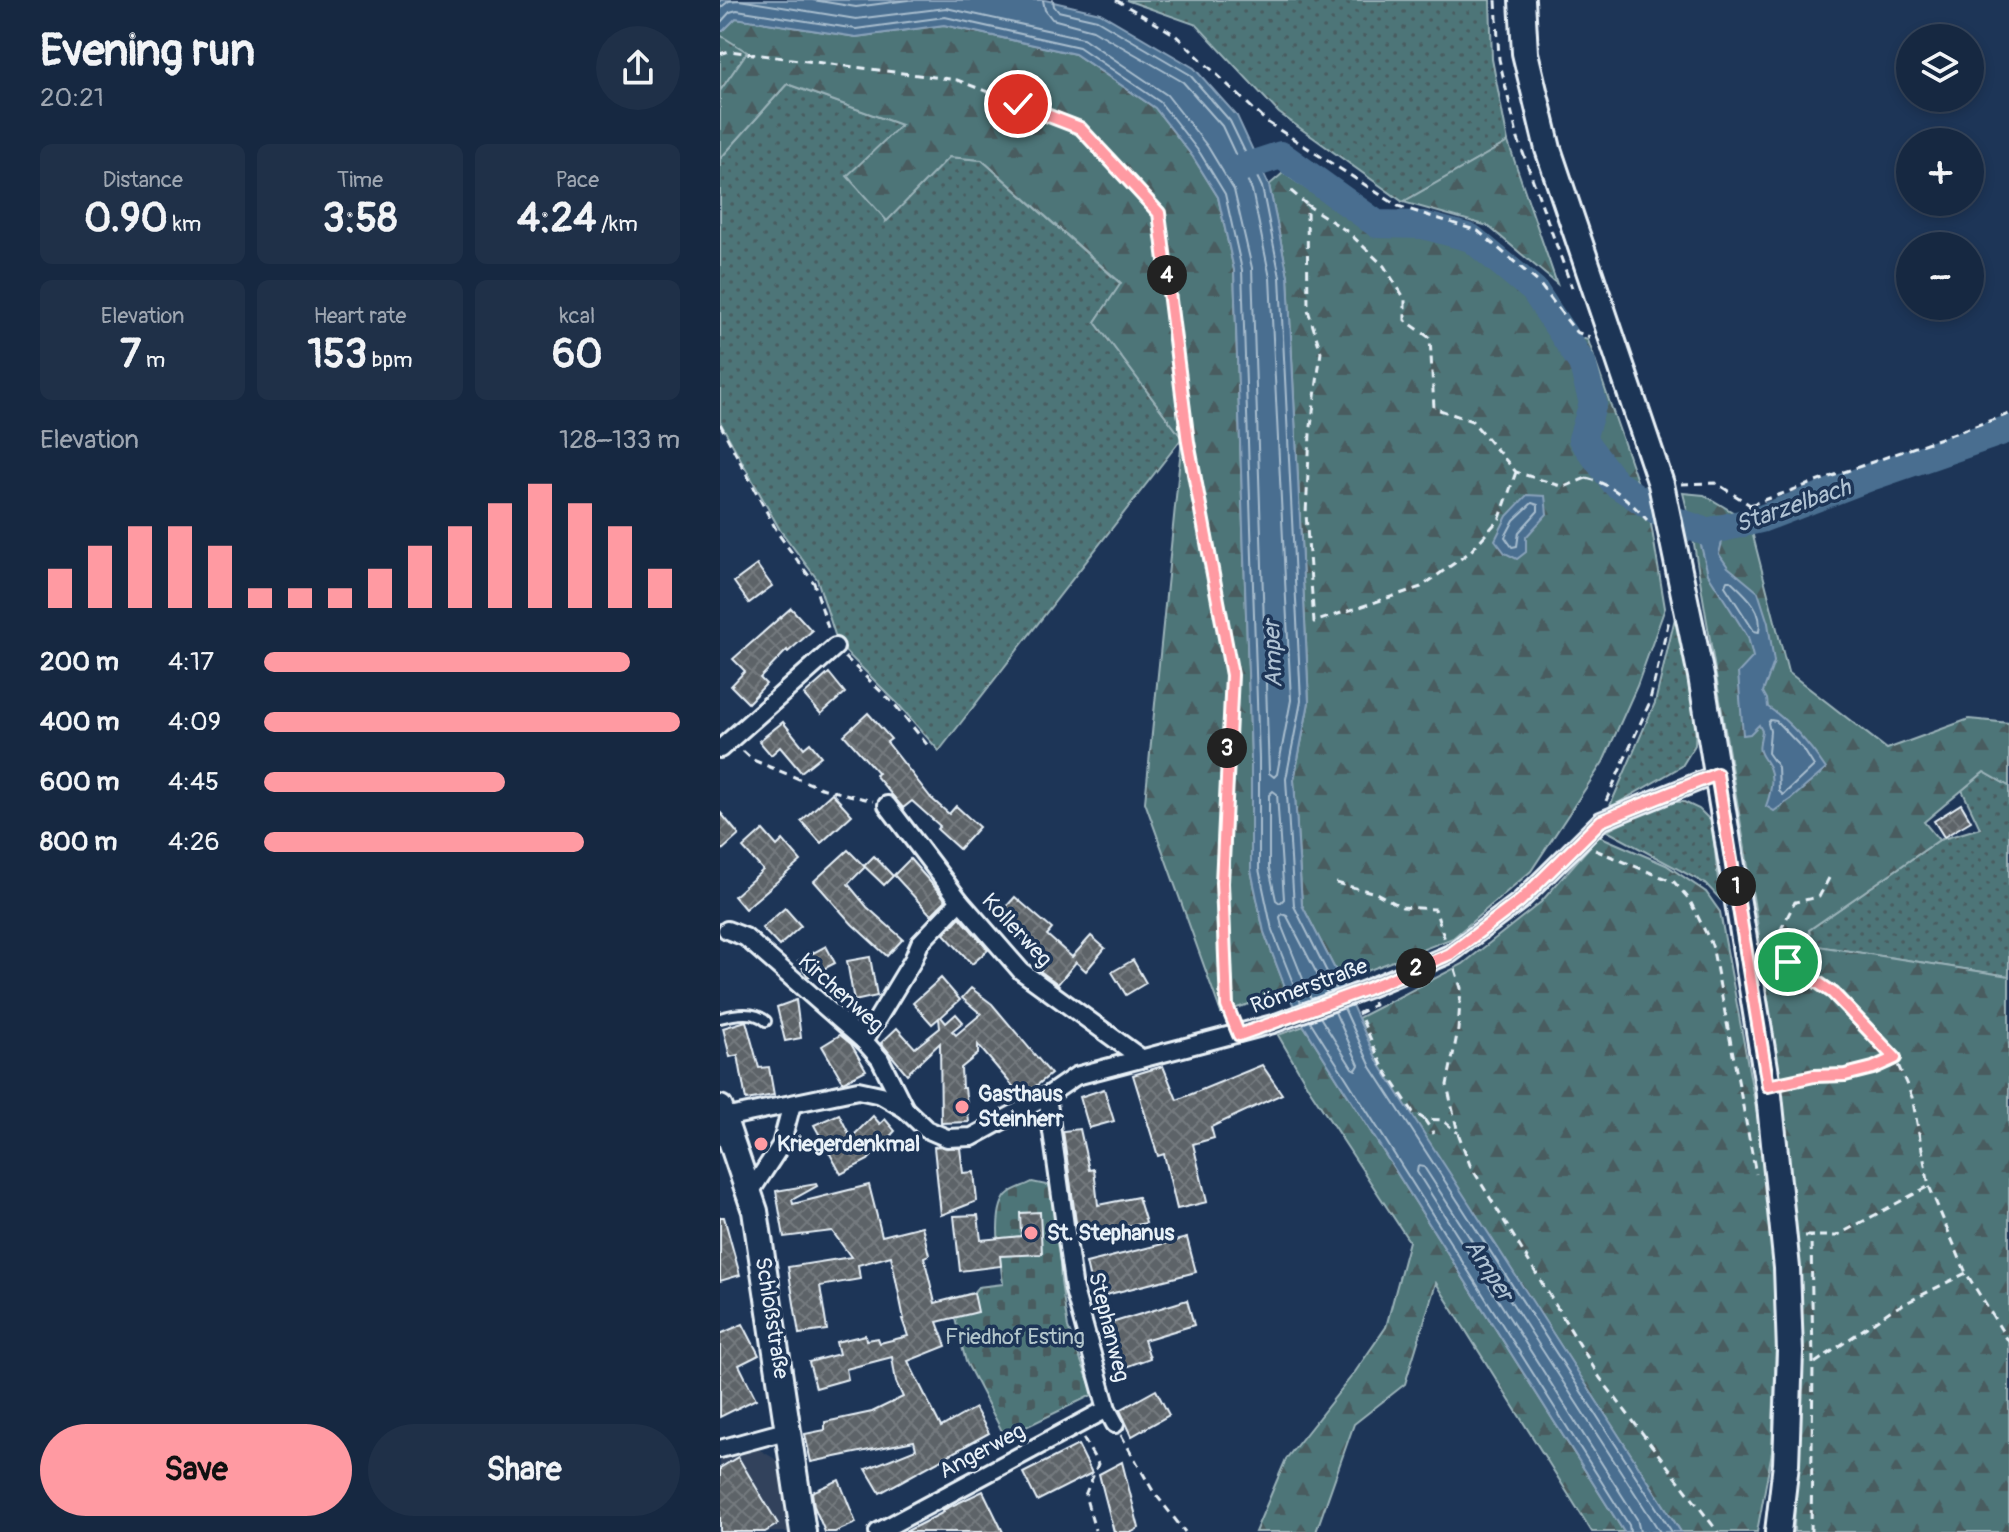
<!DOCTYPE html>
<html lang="en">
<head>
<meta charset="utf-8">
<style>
  :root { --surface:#162841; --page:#1f3048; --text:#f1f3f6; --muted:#9ea6b1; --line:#35445a; --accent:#ff9aa2 }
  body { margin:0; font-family:Pangolin,sans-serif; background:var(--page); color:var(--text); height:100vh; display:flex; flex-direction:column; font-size:30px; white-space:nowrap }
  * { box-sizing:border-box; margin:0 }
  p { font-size:26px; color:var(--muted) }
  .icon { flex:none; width:44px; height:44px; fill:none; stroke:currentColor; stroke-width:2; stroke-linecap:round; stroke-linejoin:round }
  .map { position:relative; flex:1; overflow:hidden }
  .sheet { display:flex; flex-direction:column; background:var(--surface); width:720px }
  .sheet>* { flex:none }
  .fabs { position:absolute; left:1176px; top:24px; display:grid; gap:16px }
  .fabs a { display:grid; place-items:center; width:88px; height:88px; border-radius:50%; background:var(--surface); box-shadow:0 4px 12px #0003,0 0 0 2px var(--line); font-size:40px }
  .pin { position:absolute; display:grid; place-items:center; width:68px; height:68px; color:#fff; margin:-34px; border:4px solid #fff; border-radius:50%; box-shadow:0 2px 8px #0007 }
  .km { position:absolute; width:40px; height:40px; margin:-20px; border-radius:50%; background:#222; color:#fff; font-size:22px; line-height:40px; text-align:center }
  .round { display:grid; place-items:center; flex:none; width:84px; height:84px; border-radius:42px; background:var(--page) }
  .summary { display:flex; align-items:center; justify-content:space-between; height:136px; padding:0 40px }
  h1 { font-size:44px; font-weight:700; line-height:60px }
  .figures { display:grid; grid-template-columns:repeat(3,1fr); gap:12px; height:136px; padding:8px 40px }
  .figures div { display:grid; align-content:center; border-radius:12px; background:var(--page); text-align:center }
  .figures b { font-size:40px; font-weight:700 }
  .figures small { font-size:22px; font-weight:400 }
  .figures p { font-size:22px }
  .chart { height:224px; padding:16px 40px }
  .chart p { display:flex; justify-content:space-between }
  .chart svg { width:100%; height:144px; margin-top:8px; stroke:var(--accent); stroke-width:6 }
  .action { display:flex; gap:16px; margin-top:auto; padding:16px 40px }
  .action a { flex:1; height:92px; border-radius:48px; background:var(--accent); color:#111; font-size:32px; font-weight:700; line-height:92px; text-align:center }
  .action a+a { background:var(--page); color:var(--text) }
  ul { padding:0 40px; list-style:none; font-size:26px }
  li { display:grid; grid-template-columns:128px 96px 1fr; align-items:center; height:60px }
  li i { height:20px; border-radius:10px; background:var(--accent) }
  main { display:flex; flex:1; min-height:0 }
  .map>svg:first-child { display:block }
  .built { fill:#30435c }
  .grass { fill:url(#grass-dots); stroke:#9ab2b8; stroke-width:2 }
  .forest { fill:url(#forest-firs); stroke:#9ab2b8; stroke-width:2 }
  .cemetery { fill:url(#cemetery-stones); stroke:#9ab2b8; stroke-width:2 }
  .water { fill:#496e90; stroke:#89a2ba; stroke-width:2 }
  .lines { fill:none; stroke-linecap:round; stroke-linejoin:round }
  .shore { stroke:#a8bdce; stroke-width:2 }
  .river { stroke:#496e90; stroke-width:28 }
  .building { fill:url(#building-cross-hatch); stroke:#e8f1f8; stroke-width:2 }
  .lane-casing { stroke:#e8f1f8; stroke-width:14 }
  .street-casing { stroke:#e8f1f8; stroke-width:22 }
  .secondary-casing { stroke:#e8f1f8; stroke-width:30 }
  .path { stroke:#e8f1f8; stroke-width:3; stroke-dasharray:8 6; stroke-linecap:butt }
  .lane { stroke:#1d3557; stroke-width:8 }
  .street { stroke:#1d3557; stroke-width:16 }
  .secondary { stroke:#1d3557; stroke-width:24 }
  .route-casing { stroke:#fff; stroke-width:16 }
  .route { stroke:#ff9aa2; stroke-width:10 }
  .poi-dot { fill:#ff9aa2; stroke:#1d3557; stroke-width:3 }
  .labels { text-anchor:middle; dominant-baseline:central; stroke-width:7; stroke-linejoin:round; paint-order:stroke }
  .street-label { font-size:22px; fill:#e8f1f8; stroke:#1d3557 }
  .poi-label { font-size:22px; font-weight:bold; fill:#e8f1f8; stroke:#1d3557; text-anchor:start }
  .park-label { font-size:22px; fill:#b2c5cb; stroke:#1d3557 }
  .water-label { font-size:24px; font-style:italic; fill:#b0c3d4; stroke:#1d3557 }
</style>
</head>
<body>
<main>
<section class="sheet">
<div class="summary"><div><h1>Evening run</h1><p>20:21</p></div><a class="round"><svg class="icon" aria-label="share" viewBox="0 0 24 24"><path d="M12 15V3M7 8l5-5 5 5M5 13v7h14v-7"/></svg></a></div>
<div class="figures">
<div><p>Distance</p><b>0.90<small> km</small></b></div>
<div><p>Time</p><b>3:58</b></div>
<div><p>Pace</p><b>4:24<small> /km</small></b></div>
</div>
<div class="figures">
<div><p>Elevation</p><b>7<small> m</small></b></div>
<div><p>Heart rate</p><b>153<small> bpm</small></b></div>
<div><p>kcal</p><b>60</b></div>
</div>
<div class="chart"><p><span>Elevation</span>128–133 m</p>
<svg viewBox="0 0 160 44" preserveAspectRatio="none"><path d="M5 44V32M15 44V25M25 44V19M35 44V19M45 44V25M55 44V38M65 44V38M75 44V38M85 44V32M95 44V25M105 44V19M115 44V12M125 44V6M135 44V12M145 44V19M155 44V32"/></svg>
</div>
<ul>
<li><b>200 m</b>4:17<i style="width:88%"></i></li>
<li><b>400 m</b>4:09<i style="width:100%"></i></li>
<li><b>600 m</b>4:45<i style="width:58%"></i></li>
<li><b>800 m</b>4:26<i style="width:77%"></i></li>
</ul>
<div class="action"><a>Save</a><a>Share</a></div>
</section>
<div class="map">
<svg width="1289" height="1532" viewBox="0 0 1289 1532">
  <defs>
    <pattern id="grass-dots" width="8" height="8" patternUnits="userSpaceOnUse" patternTransform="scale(2)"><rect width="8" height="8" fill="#4d7478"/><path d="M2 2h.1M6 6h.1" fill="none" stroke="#495c5f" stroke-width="1.8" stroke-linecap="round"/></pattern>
    <pattern id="forest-firs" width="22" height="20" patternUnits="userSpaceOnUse" patternTransform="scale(2)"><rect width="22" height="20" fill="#4d7478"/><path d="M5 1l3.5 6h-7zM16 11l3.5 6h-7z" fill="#495c5f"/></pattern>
    <pattern id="cemetery-stones" width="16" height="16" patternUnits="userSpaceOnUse" patternTransform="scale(2)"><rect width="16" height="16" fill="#4d7478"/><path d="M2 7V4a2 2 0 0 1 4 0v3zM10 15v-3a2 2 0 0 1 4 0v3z" fill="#495c5f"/></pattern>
    <pattern id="building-cross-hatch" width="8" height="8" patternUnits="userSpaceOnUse" patternTransform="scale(2)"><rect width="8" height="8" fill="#5d6368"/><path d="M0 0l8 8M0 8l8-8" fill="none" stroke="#747a7e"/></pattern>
  </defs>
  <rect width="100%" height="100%" fill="#1d3557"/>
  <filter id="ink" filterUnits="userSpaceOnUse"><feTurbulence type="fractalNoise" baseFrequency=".0125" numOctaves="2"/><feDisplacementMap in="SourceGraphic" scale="16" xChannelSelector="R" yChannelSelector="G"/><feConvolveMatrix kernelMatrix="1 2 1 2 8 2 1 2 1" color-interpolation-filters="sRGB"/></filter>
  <g filter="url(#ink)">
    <polygon class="built" points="37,1448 60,1462 72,1532 0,1532 0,1459"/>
    <g class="grass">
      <polygon points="406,0 770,0 772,59 788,142 683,202 559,113 477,25"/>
      <polygon points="0,35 28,51 0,91"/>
      <polygon points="67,84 182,125 166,221 229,157 262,160 401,284 375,322 462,438 219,751 178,704 118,644 97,579 60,530 0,422 0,159"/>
      <polygon points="958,605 976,721 975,745 962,766 889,808 935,703"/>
      <polygon points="1264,772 1289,786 1289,976 1091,945 1089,930 1219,840 1260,828 1242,790"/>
      <polygon points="943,802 964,802 979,809 992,822 1000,899 986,884 887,831"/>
    </g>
    <g class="forest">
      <polygon points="16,18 136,37 224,25 355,54 435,108 473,157 498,197 514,270 531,758 531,870 544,932 567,992 501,1013 425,802 462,438 375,322 401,283 262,160 229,157 167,221 127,176 181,125 67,84 0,159 0,91 27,52 0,35 0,31 3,31"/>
      <polygon points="788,142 837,284 768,226 683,202"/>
      <polygon points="563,173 653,233 705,237 748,248 810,294 851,335 868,340 930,518 945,608 917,686 883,762 811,871 733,938 621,981 582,905 574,780 589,702 568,276 549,185"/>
      <polygon points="963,493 984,495 1021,517 970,521"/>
      <polygon points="1031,528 1068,672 1167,749 1249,719 1289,723 1289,786 1264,772 1204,822 1219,840 1089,930 1091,945 1289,976 1289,1532 1074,1532 1081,1319 1069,1170 1037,921 973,538"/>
      <polygon points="879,836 946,865 986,892 1000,912 1049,1180 1057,1319 1052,1452 1037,1532 961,1532 657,1062 638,1018 743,964 821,902"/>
      <polygon points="584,1026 904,1532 872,1532 716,1283 685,1384 634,1424 596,1532 535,1532 566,1459 635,1372 666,1327 689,1241 588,1087 558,1035"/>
    </g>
    <path class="cemetery" d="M312,1182L336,1187L341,1282L348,1328L374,1394L285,1437L246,1362L230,1299L253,1293L258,1287L283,1284C281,1263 270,1207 289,1193C295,1188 305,1186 312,1182Z"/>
    <g class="water">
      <polygon points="0,0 325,0 380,13 474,68 517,116 549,185 568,276 589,702 574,780 582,905 621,981 658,1062 961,1532 904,1532 584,1026 567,992 544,932 531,870 531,758 514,270 498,197 473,157 435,108 355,54 224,25 136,37 16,18 3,31 0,31"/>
      <polygon points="807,495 825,496 827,514 806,537 806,552 797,559 785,553 775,540 787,516"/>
      <path d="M1025,518L1028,526L1003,538L999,554L1008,567L1038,592L1048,623L1054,662L1043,692L1047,699L1048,707C1072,723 1090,745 1106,769L1071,799L1054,811L1046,806C1050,795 1054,778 1049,767C1039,749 1037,755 1042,731L1039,725L1030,734L1023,735L1018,673L1033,657L1028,637L988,574L976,525Z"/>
    </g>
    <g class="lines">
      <g class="shore">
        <polyline points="93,0 136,7 188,0"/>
        <polyline points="333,0 334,6 338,11 377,20 469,74 510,121 542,187 560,277 581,701 566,779 574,906 616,990"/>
        <polyline points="0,8 9,1 19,0 136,19 226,8 363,38 447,95 488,147 514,190 532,268 549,773 554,777 557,774 571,700 550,278 532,190 502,126 463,82 373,30 332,19 325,10 323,0"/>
        <polyline points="0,23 10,12 17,10 136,29 225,17 359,47 440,102 480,153 505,194 522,270 539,758 539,869 552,930 581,1003"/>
        <polygon points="812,503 818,505 818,511 799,532 797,546 792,547 785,537 794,520"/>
        <path d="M1007,581H1011C1026,595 1044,610 1039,632L1034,631L1005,586Z"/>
        <polygon points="1050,720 1056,721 1084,750 1094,766 1063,795 1059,791 1058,767 1048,753 1050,731 1048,723"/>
        <polygon points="553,791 557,794 564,899 560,903 556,900 549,868 549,795"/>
        <polyline points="591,999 562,927 560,917 562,914 567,916 607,993"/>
        <polyline points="624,1008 651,1067 952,1532"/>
        <polyline points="600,1017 632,1068 636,1070 639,1065 615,1012"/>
        <polyline points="590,1021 909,1525 910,1532"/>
        <polyline points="920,1532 917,1519 697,1172 698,1166 704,1167 940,1532"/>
      </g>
      <polyline class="river" points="518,169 561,155 657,224 703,225 751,238 814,290 862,363 873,403 862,439 895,483 948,518 986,532 1041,519 1153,476 1289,429"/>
    </g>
    <g class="building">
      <polygon points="37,565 52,586 29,603 14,582"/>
      <polygon points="71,608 92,631 68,652 67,650 40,678 46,684 28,703 11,686 25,671 13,659"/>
      <polygon points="109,673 125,693 101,714 84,695"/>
      <polygon points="148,713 171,739 167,742 211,798 229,814 236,806 259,827 239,849 217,829 220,826 192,801 183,808 155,775 158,773 124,735"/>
      <polygon points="63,722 84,748 90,743 101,756 81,772 60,747 51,755 39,741"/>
      <polygon points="112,793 132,815 101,843 81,821"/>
      <polygon points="1241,804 1251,821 1224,837 1214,821"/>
      <polygon points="0,812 19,835 0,852"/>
      <polygon points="43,830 57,846 63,840 81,861 25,909 14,896 43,870 23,848"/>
      <polygon points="128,850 145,867 128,884 147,907 183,939 167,956 132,924 94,881"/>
      <polygon points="154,856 173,876 164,885 144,866"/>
      <polygon points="190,859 226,900 211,915 174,875"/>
      <polygon points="295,897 332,929 327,935 352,957 371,936 385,948 366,971 356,962 338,984 320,971 328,962 277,917"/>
      <polygon points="65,908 81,926 59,946 42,928"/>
      <polygon points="240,917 268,950 252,964 224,934"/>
      <polygon points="106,946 115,963 88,977 78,961"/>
      <polygon points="150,957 157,996 134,1001 127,961"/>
      <polygon points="413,960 426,983 406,995 392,972"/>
      <polygon points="221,978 240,1000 221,1017 226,1023 236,1014 243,1022 232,1031 236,1035 261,1014 242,998 251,988 272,1004 331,1074 302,1097 258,1045 258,1054 241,1068 242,1088 245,1088 249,1122 221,1123 220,1043 187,1074 161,1043 177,1028 195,1048 220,1028 219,1018 212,1024 193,1003"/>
      <polygon points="76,1000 81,1038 65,1041 57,1007"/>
      <polygon points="26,1021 39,1068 49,1067 54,1095 26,1100 18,1055 10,1057 3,1028"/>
      <polygon points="120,1035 131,1044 146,1070 123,1082 102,1046"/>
      <polygon points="542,1065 562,1094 491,1127 494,1138 473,1144 487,1202 457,1209 444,1154 438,1156 413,1075 443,1066 457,1100"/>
      <polygon points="384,1089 394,1121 369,1128 360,1097"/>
      <polygon points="119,1114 131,1138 153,1116 160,1124 165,1119 175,1131 148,1160 121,1174 94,1125"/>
      <polygon points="360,1129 369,1170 374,1169 378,1205 418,1197 426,1223 358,1236 343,1131"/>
      <polygon points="219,1146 240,1148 243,1173 254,1172 257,1201 221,1215 214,1147"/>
      <polygon points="96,1184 97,1186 72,1200 73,1204 149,1185 162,1236 202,1226 209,1255 204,1257 215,1303 254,1293 258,1312 217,1322 226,1346 188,1361 221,1427 255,1408 269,1433 160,1493 146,1469 196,1449 194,1441 91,1462 85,1434 105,1430 105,1422 152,1412 183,1397 176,1382 172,1357 126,1369 128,1379 96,1388 89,1362 119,1354 116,1342 145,1335 146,1340 158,1338 160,1343 188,1336 182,1319 184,1319 171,1256 138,1265 140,1279 100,1286 107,1330 79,1334 68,1267 131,1257 112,1231 64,1237 56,1191"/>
      <polygon points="320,1212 322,1254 280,1256 281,1266 240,1271 234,1216 258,1215 261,1240 301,1236 300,1213"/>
      <polygon points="0,1217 4,1217 20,1275 0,1281"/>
      <polygon points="467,1238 476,1272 374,1298 366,1263"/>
      <polygon points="467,1300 474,1325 424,1340 430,1358 403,1368 388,1324"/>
      <polygon points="23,1324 39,1355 19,1365 36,1399 0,1417 0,1334"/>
      <polygon points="436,1390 449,1415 412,1436 400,1410"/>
      <polygon points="358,1445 372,1473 317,1501 303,1473"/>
      <polygon points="18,1457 58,1524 45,1532 0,1532 0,1468"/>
      <polygon points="402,1462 419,1528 412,1532 394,1532 379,1474"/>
      <polygon points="119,1480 136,1523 115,1532 105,1532 94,1506 92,1492"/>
      <polygon points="263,1491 283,1532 185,1532 224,1512 223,1510"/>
    </g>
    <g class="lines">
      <g class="lane-casing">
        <path id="lane" d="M0,1018C14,1014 34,1010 46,1021"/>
      </g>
      <g class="street-casing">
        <g id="street">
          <polyline points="0,749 115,647"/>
          <polyline points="167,805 240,901 301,971 421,1058"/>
          <polyline points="7,930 25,937 144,1041 160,1059 185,1109"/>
          <polyline points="144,1041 193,960 200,943 240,901"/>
          <polyline points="327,1096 354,1290 387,1409 395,1424"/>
          <polyline points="4,1118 138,1090 161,1095 185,1109 206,1129 227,1138 252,1137 327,1096 356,1076 553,1024 647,989 730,954 800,901 881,821 997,774"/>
          <polyline points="29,1194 61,1145 72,1104"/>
          <polyline points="0,1449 69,1430"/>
          <polyline points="158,1532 387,1409"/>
        </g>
      </g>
      <g class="secondary-casing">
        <g id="secondary">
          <polyline points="802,0 805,53 828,149 941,484 981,676 1048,1086 1067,1268 1070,1352 1066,1464 1058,1532"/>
          <polyline points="0,1108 35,1211 83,1532"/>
        </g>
      </g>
      <g class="path">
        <polyline points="396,0 454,34 547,122 678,206 758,231 818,282 856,332 870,337"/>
        <polyline points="776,0 779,59 798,139 852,288"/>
        <polyline points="0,54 9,51 237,80 360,128 439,213 468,442 512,675 502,883 507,1006 512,1019"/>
        <polyline points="571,191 586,204"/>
        <polyline points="0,424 59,535 94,583 109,631"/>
        <polyline points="796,472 780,518 750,552 701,587 594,622 586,514 590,434 601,352 588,310 587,205 628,232 664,266 685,299 685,320 710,338 714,408 752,421 796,472 844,487 866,478"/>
        <path d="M866,478C892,484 909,500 927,520"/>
        <polyline points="961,484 996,483 1030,505"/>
        <polyline points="1030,505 1289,414"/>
        <polyline points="1030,505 1029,515 1033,530"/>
        <polyline points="125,657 175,705 209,747"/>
        <polyline points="23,751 33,760 101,788 153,801"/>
        <polyline points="886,801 929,704 949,620"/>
        <polyline points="875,850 954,882 969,899 992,945 1036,1174"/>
        <polyline points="1109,878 1099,897 1075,902 1056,939 1068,962 1113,993 1175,1058 1192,1097 1209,1186 1246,1273 1289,1342"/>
        <polyline points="616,883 656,893 682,907 715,909 725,940"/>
        <polyline points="735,969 741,988 738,1030 727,1085 738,1133 750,1165 880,1378 998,1532"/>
        <polyline points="653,1002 654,1005 639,1013 662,1065 693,1112 704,1119 722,1120 738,1133"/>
        <path d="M1066,1082C1086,1077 1105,1077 1125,1075C1142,1072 1159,1065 1175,1058"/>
        <polyline points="704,1119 714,1134"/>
        <polyline points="1085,1236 1116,1236 1209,1186"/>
        <polyline points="1095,1363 1170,1311 1246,1273"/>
        <polyline points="401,1435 433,1491 465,1532"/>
        <polyline points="363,1438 378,1464 365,1495 375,1530"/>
        <polyline points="1091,1532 1093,1364 1091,1236"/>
      </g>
      <use href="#lane" class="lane"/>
      <use href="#street" class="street"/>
      <use href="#secondary" class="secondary"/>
    </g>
  </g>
  <g class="lines" filter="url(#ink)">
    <g class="route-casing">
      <polyline id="route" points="298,104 360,128 439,213 468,442 512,675 502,883 507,1006 519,1035 647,989 730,954 800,901 881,821 997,774 1048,1086 1094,1076 1125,1075 1153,1068 1175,1058 1113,993 1068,962"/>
    </g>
    <use href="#route" class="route"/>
  </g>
  <g class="poi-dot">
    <circle cx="242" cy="1107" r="8"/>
    <circle cx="41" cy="1144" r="8"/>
    <circle cx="311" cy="1233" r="8"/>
  </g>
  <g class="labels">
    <g class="street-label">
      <text transform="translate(297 930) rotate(47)">Kollerweg</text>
      <text transform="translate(589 986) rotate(-20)">Römerstraße</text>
      <text transform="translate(121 993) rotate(42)">Kirchenweg</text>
      <text transform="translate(52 1318) rotate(81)">Schloßstraße</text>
      <text transform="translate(389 1327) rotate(76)">Stephanweg</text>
      <text transform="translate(262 1451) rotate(-28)">Angerweg</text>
    </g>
    <g class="poi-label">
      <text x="258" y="1094">Gasthaus<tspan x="258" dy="25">Steinherr</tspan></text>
      <text x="57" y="1144">Kriegerdenkmal</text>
      <text x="327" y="1233">St. Stephanus</text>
    </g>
    <g class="park-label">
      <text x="295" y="1337">Friedhof Esting</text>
    </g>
    <g class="water-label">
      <text transform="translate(1073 506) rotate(-19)">Starzelbach</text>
      <text transform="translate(553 654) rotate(-92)">Amper</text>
      <text transform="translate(769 1270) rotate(57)">Amper</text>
    </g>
  </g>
</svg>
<div class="fabs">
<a><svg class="icon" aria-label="layers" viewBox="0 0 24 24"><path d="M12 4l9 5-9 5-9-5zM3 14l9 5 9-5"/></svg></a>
<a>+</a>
<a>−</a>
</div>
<div class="pin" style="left:1068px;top:962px;background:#1e9e55"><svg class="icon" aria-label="arrive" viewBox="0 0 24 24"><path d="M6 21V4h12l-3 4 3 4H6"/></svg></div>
<div class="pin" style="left:298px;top:104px;background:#d93025"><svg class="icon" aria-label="check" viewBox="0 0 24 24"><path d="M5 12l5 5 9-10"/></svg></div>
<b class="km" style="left:1016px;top:886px">1</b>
<b class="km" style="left:696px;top:968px">2</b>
<b class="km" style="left:507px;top:748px">3</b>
<b class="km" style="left:447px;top:275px">4</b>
</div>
</main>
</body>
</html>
